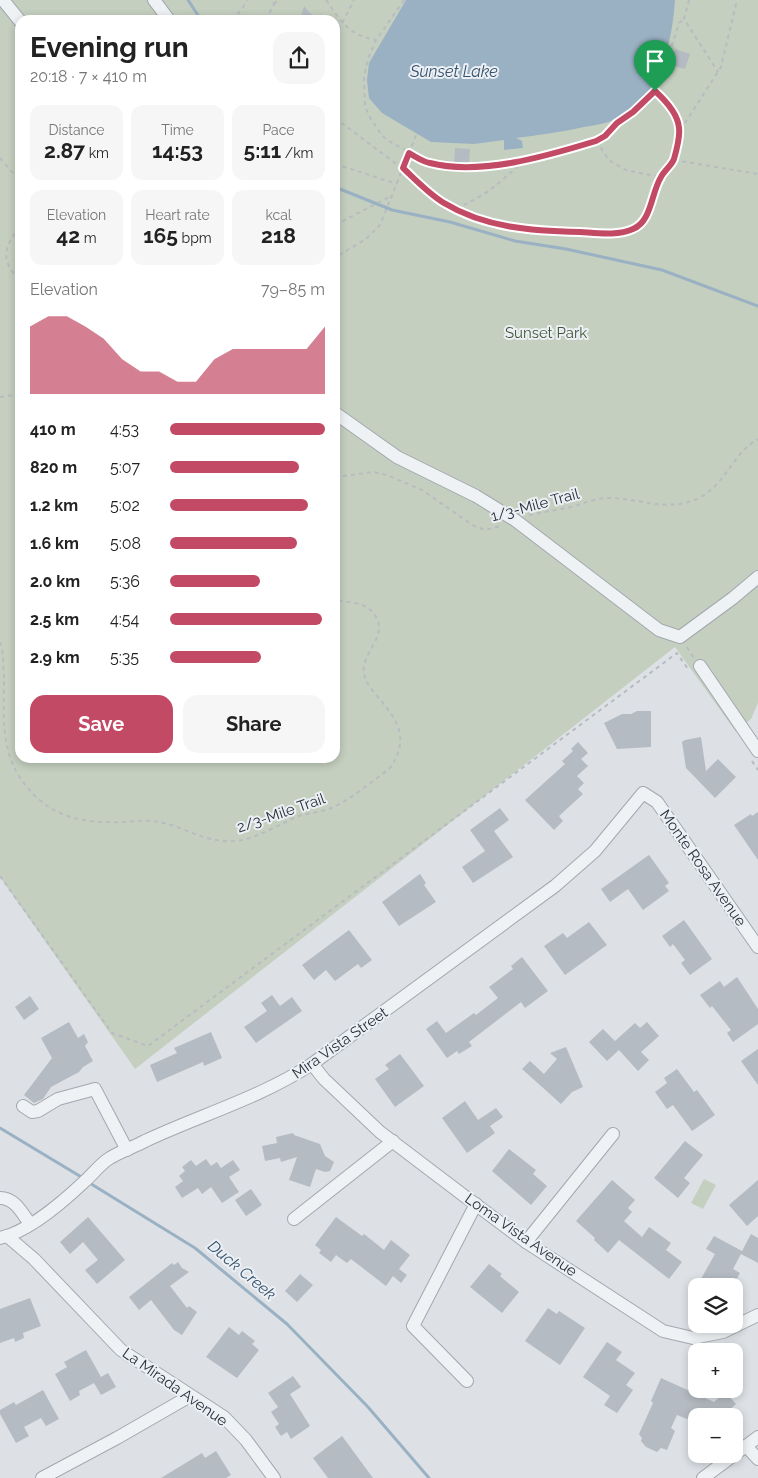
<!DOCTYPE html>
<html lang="en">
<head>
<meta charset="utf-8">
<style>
  :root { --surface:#fff; --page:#f6f6f6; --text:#222; --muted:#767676; --accent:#c34a65 }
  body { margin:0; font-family:Raleway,sans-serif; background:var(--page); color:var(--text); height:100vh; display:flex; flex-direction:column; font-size:19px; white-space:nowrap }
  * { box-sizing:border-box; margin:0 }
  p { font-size:16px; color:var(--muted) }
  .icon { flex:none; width:28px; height:28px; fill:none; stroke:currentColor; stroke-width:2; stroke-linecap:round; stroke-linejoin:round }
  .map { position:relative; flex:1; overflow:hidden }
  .details { position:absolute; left:15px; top:15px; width:325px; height:748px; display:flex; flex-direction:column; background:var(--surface); border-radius:15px; box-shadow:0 2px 8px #0003 }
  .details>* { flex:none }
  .fabs { position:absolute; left:688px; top:1278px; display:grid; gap:10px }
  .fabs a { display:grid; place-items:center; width:55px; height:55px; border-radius:10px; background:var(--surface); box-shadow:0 2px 8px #0003; font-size:25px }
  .pin { position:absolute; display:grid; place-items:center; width:42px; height:42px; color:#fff; margin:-51px -21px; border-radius:50% 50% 50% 0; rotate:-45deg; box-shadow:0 0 5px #0007 }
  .pin .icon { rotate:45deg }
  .round { display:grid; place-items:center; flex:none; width:52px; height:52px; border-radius:15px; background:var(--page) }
  .summary { display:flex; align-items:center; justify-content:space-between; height:85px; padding:0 15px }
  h1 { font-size:28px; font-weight:700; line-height:38px }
  .figures { display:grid; grid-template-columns:repeat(3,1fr); gap:8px; height:85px; padding:5px 15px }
  .figures div { display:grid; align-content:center; border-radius:12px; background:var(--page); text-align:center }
  .figures b { font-size:21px; font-weight:700 }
  .figures small { font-size:14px; font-weight:400 }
  .figures p { font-size:14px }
  .chart { height:140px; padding:10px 15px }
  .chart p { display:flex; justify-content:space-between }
  .chart svg { width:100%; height:90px; margin-top:5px; fill:var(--accent); opacity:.7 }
  .cta { display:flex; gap:10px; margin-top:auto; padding:10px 15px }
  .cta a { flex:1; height:58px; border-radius:15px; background:var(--accent); color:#fff; font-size:20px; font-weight:700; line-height:58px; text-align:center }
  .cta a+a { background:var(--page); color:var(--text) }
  ul { padding:0 15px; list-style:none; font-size:16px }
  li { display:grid; grid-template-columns:80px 60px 1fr; align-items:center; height:38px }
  li i { height:12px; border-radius:6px; background:var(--accent) }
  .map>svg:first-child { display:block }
  .green { fill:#c4cfbf; fill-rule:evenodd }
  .water { fill:#9ab1c4 }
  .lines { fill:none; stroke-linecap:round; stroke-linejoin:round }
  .stream { stroke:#9ab1c4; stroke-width:3 }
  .building { fill:#b5bbc2 }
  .minor-casing { stroke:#a3a8af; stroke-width:14 }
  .path { stroke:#b7bcc0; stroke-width:2; stroke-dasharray:4 4; stroke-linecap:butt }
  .minor { stroke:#eff2f4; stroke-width:12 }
  .route-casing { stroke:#fff; stroke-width:10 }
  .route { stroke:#c34a65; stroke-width:6 }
  .labels { text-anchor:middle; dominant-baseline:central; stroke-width:4; stroke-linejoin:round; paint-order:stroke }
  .park-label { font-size:15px; fill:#3e5636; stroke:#ecf0f4 }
  .street-label { font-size:15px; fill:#28303b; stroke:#ecf0f4 }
  .water-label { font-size:16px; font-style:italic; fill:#35526c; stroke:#ecf0f4 }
</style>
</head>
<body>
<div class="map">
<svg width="758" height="1478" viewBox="0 0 758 1478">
  <rect width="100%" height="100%" fill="#dde1e6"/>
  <g class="green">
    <path d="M0,0H758V703L751,719L736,732L675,647L135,1069L0,877ZM20,20H335V758H20Z"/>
    <polygon points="704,1179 716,1185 703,1209 691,1203"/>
  </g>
  <path class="water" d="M406,0H675C672,43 661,93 621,117C610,123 596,125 584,127C562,132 539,135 516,138L522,141L523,148L504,150V140L474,144L431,142L382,113L369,98L367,80L369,63Z"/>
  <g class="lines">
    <g class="stream">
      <polyline points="188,0 201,20"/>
      <polyline points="335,187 392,210 450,222 515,241 566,249 662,270 758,306"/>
      <polyline points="0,1128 83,1178"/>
      <polyline points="88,1182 195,1248 287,1324 368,1407 429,1478"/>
    </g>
  </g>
  <g class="building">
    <polygon points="304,6 310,13 320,20 300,20"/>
    <polygon points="675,49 690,54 685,69 670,65"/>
    <polygon points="455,148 470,149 469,164 454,164"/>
    <polygon points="637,711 651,711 651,747 617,749 604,723 622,714 631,714"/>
    <polygon points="701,737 706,771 718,759 736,777 715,798 686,768 682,742 685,740"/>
    <polygon points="578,742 588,753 581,759 588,766 577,776 584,783 578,789 583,794 559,816 563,821 554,830 525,800 565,764 562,761 573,751 571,749"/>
    <polygon points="500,808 509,820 494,831 513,857 473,883 462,867 485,851 470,830"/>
    <polygon points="758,812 758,860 734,825 751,814 752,816"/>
    <polygon points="649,855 669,883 665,886 669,891 643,910 628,889 610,902 601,889"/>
    <polygon points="420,874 426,883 424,885 436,902 399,926 382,902"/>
    <polygon points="684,920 712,959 690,975 681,963 685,960 673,944 670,947 662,936"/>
    <polygon points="589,922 607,945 565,975 544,946 563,933 567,938"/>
    <polygon points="349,930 372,960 361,968 358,964 335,981 326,970 314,980 302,965"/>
    <polygon points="522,957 548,991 525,1008 521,1002 469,1042 472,1046 459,1054 457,1051 447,1058 426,1029 437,1021 446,1033 474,1013 476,1015 498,998 489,987 513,969 511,966"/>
    <polygon points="737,977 758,1009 758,1024 733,1042 727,1033 731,1030 712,1006 710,1008 700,995 720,981 724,987"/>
    <polygon points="272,995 280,1006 292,997 302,1011 256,1043 244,1027 267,1011 261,1003"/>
    <polygon points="30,996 39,1009 24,1020 15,1007"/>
    <polygon points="69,1022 78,1038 84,1034 88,1042 85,1046 93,1061 83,1067 79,1072 51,1087 43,1099 34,1103 24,1095 52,1058 41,1038"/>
    <polygon points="647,1022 659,1036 641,1052 649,1060 638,1071 619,1050 607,1061 589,1042 603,1029 615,1041 635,1023 640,1028"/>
    <polygon points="211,1032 222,1058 204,1066 203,1062 157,1082 150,1065 177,1053 174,1048"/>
    <polygon points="566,1047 583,1087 572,1092 561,1104 522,1069 530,1061 544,1074 557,1059 550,1053"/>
    <polygon points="758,1049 758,1085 741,1061"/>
    <polygon points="400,1054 424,1086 395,1107 375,1079 389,1069 385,1065"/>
    <polygon points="677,1069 694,1092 697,1090 715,1115 692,1131 673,1105 667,1109 655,1092 667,1083 664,1078"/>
    <polygon points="465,1101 478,1120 496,1108 503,1117 490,1126 495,1133 467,1153 442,1118"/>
    <polygon points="293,1133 294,1135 320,1144 325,1156 334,1162 330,1171 325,1172 316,1169 310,1187 289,1180 297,1157 281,1162 280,1158 265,1161 262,1146 277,1143 276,1137"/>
    <polygon points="685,1141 703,1155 684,1178 690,1183 678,1198 654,1178"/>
    <polygon points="509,1149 536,1170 533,1174 547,1186 531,1205 492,1171"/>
    <polygon points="206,1159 211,1166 217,1162 221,1168 233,1160 240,1170 229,1177 239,1192 222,1203 211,1187 202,1194 198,1188 182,1198 175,1187 183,1181 179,1176 185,1171 182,1167 191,1160 196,1166"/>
    <polygon points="612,1180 635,1200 628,1208 632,1212 624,1221 642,1237 649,1227 671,1243 666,1250 682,1262 669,1279 619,1240 608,1253 594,1240 595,1238 576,1221"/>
    <polygon points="758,1180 758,1216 747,1226 729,1205"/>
    <polygon points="251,1189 262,1205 246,1216 235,1200"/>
    <polygon points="88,1217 125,1260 97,1284 85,1270 98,1260 83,1242 70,1254 60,1242"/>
    <polygon points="336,1217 362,1236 364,1234 384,1250 391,1240 410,1255 399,1269 407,1275 401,1283 393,1276 386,1286 351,1259 347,1263 336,1255 331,1262 319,1253 321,1250 315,1245"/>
    <polygon points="751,1234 758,1238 758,1263 741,1254 733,1269 740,1273 733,1286 697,1286 715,1254 706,1249 714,1236 742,1251"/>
    <polygon points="178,1262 182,1268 189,1272 170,1286 187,1308 189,1306 197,1312 182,1335 174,1330 151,1300 139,1310 129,1297 172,1263 174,1265"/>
    <polygon points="489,1264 502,1274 500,1276 519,1292 502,1313 470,1287"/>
    <polygon points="300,1274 313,1285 297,1302 285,1291"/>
    <polygon points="30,1298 41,1326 23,1333 24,1338 15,1342 14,1338 0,1343 0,1309"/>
    <polygon points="548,1308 557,1314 559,1311 585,1328 560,1365 525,1341"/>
    <polygon points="229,1327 239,1335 242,1331 255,1341 252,1344 259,1350 237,1378 206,1357"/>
    <polygon points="607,1342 622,1352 616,1360 635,1373 626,1385 633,1390 617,1413 604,1405 610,1396 583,1377"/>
    <polygon points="86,1350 101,1377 108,1373 116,1387 101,1395 94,1383 79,1391 80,1395 70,1401 55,1374 67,1367 64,1362"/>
    <polygon points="293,1376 301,1387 290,1394 310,1426 291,1439 287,1432 281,1436 275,1427 279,1424 271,1412 278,1407 268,1393"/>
    <polygon points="661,1378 714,1402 725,1392 736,1404 723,1416 705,1416 695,1412 687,1419 677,1415 671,1428 675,1431 667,1450 661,1448 657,1452 646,1447 641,1441 642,1438 639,1434 653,1403 651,1401"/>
    <polygon points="43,1390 59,1419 46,1426 41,1418 24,1427 29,1436 16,1443 0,1414 0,1410 14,1402 16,1405"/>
    <polygon points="342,1436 373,1478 328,1478 313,1458"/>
    <polygon points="216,1451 231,1475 226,1478 161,1478 202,1453 205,1458"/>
  </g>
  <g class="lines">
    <g class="minor-casing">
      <g id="minor">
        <polyline points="3,0 20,21"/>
        <polyline points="154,0 169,20"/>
        <polyline points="335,413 397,457 476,496 515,520 659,630 680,637 733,598 758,577"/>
        <polyline points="700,666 758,751"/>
        <polyline points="312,1064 324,1079 380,1132 467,1198 526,1242 663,1331 693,1338 723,1332 758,1315"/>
        <polyline points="23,1106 32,1112 38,1111 58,1099 95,1089 127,1150"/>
        <path d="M0,1198C15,1198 22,1213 30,1224"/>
        <polyline points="294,1219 393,1141"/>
        <polyline points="7,1236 34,1259 121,1350 224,1417 246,1440 274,1478"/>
        <path d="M0,1238C28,1232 65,1200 85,1181C93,1174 101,1163 110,1158C121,1151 134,1147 145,1141C200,1115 260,1098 312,1064L555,886L595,851L643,793L657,802L758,947"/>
        <polyline points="526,1242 613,1134"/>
        <polyline points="467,1381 413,1326 476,1204"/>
        <polyline points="746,1446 758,1459"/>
        <polyline points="42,1478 117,1438 190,1396"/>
        <polyline points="703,1478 758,1437"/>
      </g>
    </g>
    <g class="path">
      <path d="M326,0C341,21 348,35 376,40"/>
      <path d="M404,0L376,40L368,59L364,77L365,106L369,116L381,134L387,140L428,163L473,168L508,163L570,149L596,141L605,136L617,123L633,112L655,91C668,103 672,111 679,128"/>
      <polyline points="689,0 684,19 718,72"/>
      <polyline points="274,4 278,0"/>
      <polyline points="232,20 242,9 247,0"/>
      <polyline points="266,20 274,4 273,0"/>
      <polyline points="335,37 354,0"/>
      <polyline points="655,91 663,74 679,23 684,19"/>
      <polyline points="335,118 403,169 444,203 480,219 525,230 616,233 631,230 641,225 646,219 660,177 674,160 758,174"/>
      <polyline points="596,141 609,160 626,170 660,177"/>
      <polyline points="0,158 20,181"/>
      <polyline points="674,160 679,128 685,123 721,67 737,0"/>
      <polyline points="335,164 397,184"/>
      <path d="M456,208C485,197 501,182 523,161"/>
      <polyline points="335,225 393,195"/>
      <path d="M20,227C2,249 1,260 20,281"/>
      <polyline points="339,255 366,239 380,225 417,133"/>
      <polyline points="0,397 20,394"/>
      <polyline points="335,477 373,472 387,475 422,490 474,526 485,530 501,526"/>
      <path d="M529,515C543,512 557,510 571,507C583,504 595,498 608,498C639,498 669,513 699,498C726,484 733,453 758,439"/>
      <path d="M0,642C4,653 3,665 4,676C4,710 0,746 19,776C40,809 69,822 108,822C122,823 136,820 150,821C176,822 197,839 223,841C250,843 270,829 294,818C305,813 319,813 331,808C349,801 374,780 390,768C410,738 398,721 378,697C372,690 366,683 364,674C360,653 388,638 376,617C367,601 350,603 335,600"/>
      <polyline points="687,647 694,658"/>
      <polyline points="752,761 758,770"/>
      <polyline points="0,876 112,1033 148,1046 677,653 688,669"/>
    </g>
    <use href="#minor" class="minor"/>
  </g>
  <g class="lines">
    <g class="route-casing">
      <path id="route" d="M655,91C665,100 678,114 679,128C680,135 676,152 674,159C672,165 664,171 661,177C651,193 652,221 633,229C618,236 597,233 580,232C533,231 485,228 444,203C429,194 416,180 403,168L409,153C416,157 423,162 430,163C480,176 547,156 596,141L605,136L617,123L633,112Z"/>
    </g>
    <use href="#route" class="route"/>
  </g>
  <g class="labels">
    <g class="park-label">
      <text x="546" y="333">Sunset Park</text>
    </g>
    <g class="street-label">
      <text transform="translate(535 505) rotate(-15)">1/3-Mile Trail</text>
      <text transform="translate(281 813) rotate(-19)">2/3-Mile Trail</text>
      <text transform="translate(703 868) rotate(55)">Monte Rosa Avenue</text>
      <text transform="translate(340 1043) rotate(-35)">Mira Vista Street</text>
      <text transform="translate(521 1235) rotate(35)">Loma Vista Avenue</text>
      <text transform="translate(175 1387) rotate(35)">La Mirada Avenue</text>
    </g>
    <g class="water-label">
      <text x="454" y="71">Sunset Lake</text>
      <text transform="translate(242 1270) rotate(40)">Duck Creek</text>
    </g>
  </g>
</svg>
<div class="fabs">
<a><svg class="icon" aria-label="layers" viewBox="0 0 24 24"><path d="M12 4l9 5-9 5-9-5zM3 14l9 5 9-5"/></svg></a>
<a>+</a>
<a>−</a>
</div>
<div class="pin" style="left:655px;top:91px;background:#1e9e55"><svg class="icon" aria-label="arrive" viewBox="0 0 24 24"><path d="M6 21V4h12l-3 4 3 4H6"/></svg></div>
<section class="details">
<div class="summary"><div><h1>Evening run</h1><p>20:18 · 7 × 410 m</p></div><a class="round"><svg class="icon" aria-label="share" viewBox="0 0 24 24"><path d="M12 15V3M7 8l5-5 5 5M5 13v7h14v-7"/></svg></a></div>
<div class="figures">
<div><p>Distance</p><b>2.87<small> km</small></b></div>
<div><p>Time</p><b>14:53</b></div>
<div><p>Pace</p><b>5:11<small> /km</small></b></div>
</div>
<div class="figures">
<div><p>Elevation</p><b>42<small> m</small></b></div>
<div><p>Heart rate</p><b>165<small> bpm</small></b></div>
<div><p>kcal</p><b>218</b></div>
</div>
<div class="chart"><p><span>Elevation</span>79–85 m</p>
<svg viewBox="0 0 160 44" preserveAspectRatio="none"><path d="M0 44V11L10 6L20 6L30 11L40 17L50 27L60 33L70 33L80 38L90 38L100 27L110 22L120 22L130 22L140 22L150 22L160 11V44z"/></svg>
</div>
<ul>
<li><b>410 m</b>4:53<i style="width:100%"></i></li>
<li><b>820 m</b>5:07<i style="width:83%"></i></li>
<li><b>1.2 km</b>5:02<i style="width:89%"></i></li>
<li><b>1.6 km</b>5:08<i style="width:82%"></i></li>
<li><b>2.0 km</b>5:36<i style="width:58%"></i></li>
<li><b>2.5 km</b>4:54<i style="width:98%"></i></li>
<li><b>2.9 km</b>5:35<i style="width:59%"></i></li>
</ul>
<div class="cta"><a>Save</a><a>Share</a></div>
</section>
</div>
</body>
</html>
